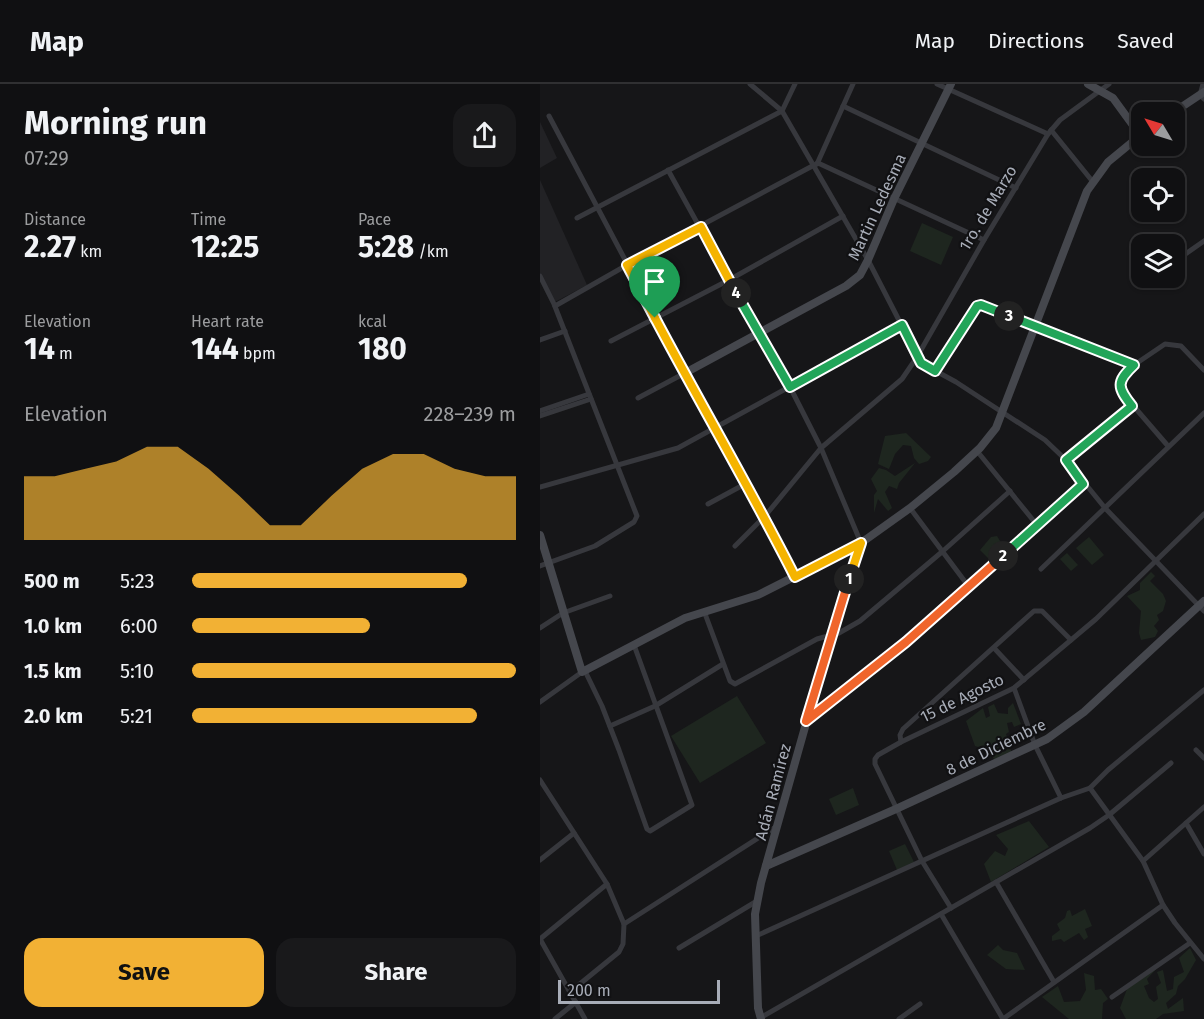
<!DOCTYPE html>
<html lang="en">
<head>
<meta charset="utf-8">
<style>
  :root { --surface:#101012; --page:#19191b; --text:#f1f3f6; --muted:#9c9d9f; --line:#303032; --accent:#f2b134 }
  body { margin:0; font-family:"Fira Sans",sans-serif; background:var(--page); color:var(--text); height:100vh; display:flex; flex-direction:column; font-size:22px; white-space:nowrap }
  * { box-sizing:border-box; margin:0 }
  p { font-size:20px; color:var(--muted) }
  .icon { flex:none; width:33px; height:33px; fill:none; stroke:currentColor; stroke-width:2; stroke-linecap:round; stroke-linejoin:round }
  .map { position:relative; flex:1; overflow:hidden }
  .sheet { display:flex; flex-direction:column; background:var(--surface); width:540px }
  .sheet>* { flex:none }
  .needle { width:39px; rotate:308deg }
  .buttons { position:absolute; left:591px; top:18px; display:grid; gap:12px }
  .buttons a { display:grid; place-items:center; width:54px; height:54px; border-radius:12px; background:var(--surface); box-shadow:0 2px 4px #0004,0 0 0 2px var(--line); font-size:30px }
  .scale { position:absolute; left:18px; bottom:15px; width:162px; box-sizing:border-box; padding-left:6px; border:3px solid #a8adb8; border-top:0; font-size:16px; line-height:21px; white-space:nowrap; color:#a8adb8; -webkit-text-stroke:4px #111113; paint-order:stroke }
  .pin { position:absolute; display:grid; place-items:center; width:51px; height:51px; color:#fff; margin:-62px -26px; border-radius:50% 50% 50% 0; rotate:-45deg; box-shadow:0 0 6px #0007 }
  .pin .icon { rotate:45deg }
  .km { position:absolute; width:30px; height:30px; margin:-15px; border-radius:50%; background:#222; color:#fff; font-size:16px; line-height:30px; text-align:center }
  .round { display:grid; place-items:center; flex:none; width:63px; height:63px; border-radius:18px; background:var(--page) }
  .headline { display:flex; align-items:center; justify-content:space-between; height:102px; padding:0 24px }
  h1 { font-size:33px; font-weight:700; line-height:45px }
  .metrics { display:grid; grid-template-columns:repeat(3,1fr); gap:9px; height:102px; padding:6px 24px }
  .metrics div { display:grid; align-content:center }
  .metrics b { font-size:30px; font-weight:700 }
  .metrics small { font-size:16px; font-weight:400 }
  .metrics p { font-size:16px }
  .chart { height:168px; padding:12px 24px }
  .chart p { display:flex; justify-content:space-between }
  .chart svg { width:100%; height:108px; margin-top:6px; fill:var(--accent); opacity:.7 }
  .cta { display:flex; gap:12px; margin-top:auto; padding:12px 24px }
  .cta a { flex:1; height:69px; border-radius:18px; background:var(--accent); color:#111; font-size:24px; font-weight:700; line-height:69px; text-align:center }
  .cta a+a { background:var(--page); color:var(--text) }
  ul { padding:0 24px; list-style:none; font-size:20px }
  li { display:grid; grid-template-columns:96px 72px 1fr; align-items:center; height:45px }
  li i { height:15px; border-radius:8px; background:var(--accent) }
  header { display:flex; align-items:center; gap:36px; box-sizing:border-box; height:84px; padding:0 30px; background:var(--surface); border-bottom:2px solid var(--line) }
  header strong { font-size:28px }
  nav { display:flex; gap:33px; margin-inline-start:auto; font-size:21px }
  main { display:flex; flex:1; min-height:0 }
  .map>svg:first-child { display:block }
  .built { fill:#222225 }
  .green { fill:#1e261f }
  .lines { fill:none; stroke-linecap:round; stroke-linejoin:round }
  .street { stroke:#37383d; stroke-width:5 }
  .secondary { stroke:#45474d; stroke-width:8 }
  .split-1-casing { stroke:#fff; stroke-width:12 }
  .split-2-casing { stroke:#fff; stroke-width:12 }
  .split-3-casing { stroke:#fff; stroke-width:12 }
  .split-4-casing { stroke:#fff; stroke-width:12 }
  .split-5-casing { stroke:#fff; stroke-width:12 }
  .split-1 { stroke:#f5b400; stroke-width:8 }
  .split-2 { stroke:#f0652b; stroke-width:8 }
  .split-3 { stroke:#22a559; stroke-width:8 }
  .split-4 { stroke:#22a559; stroke-width:8 }
  .split-5 { stroke:#f5b400; stroke-width:8 }
  .labels { text-anchor:middle; dominant-baseline:central; stroke-width:4.5; stroke-linejoin:round; paint-order:stroke }
  .street-label { font-size:16px; fill:#a8adb8; stroke:#111113 }
</style>
</head>
<body>
<header>
<strong>Map</strong>
<nav><a>Map</a><a>Directions</a><a>Saved</a></nav>
</header>
<main>
<section class="sheet">
<div class="headline"><div><h1>Morning run</h1><p>07:29</p></div><a class="round"><svg class="icon" aria-label="share" viewBox="0 0 24 24"><path d="M12 15V3M7 8l5-5 5 5M5 13v7h14v-7"/></svg></a></div>
<div class="metrics">
<div><p>Distance</p><b>2.27<small> km</small></b></div>
<div><p>Time</p><b>12:25</b></div>
<div><p>Pace</p><b>5:28<small> /km</small></b></div>
</div>
<div class="metrics">
<div><p>Elevation</p><b>14<small> m</small></b></div>
<div><p>Heart rate</p><b>144<small> bpm</small></b></div>
<div><p>kcal</p><b>180</b></div>
</div>
<div class="chart"><p><span>Elevation</span>228–239 m</p>
<svg viewBox="0 0 160 44" preserveAspectRatio="none"><path d="M0 44V18L10 18L20 15L30 12L40 6L50 6L60 15L70 26L80 38L90 38L100 26L110 15L120 9L130 9L140 15L150 18L160 18V44z"/></svg>
</div>
<ul>
<li><b>500 m</b>5:23<i style="width:85%"></i></li>
<li><b>1.0 km</b>6:00<i style="width:55%"></i></li>
<li><b>1.5 km</b>5:10<i style="width:100%"></i></li>
<li><b>2.0 km</b>5:21<i style="width:88%"></i></li>
</ul>
<div class="cta"><a>Save</a><a>Share</a></div>
</section>
<div class="map">
<svg width="664" height="935" viewBox="0 0 664 935">
  <rect width="100%" height="100%" fill="#161618"/>
  <g class="built">
    <polygon points="0,38 17,74 0,84"/>
    <polygon points="0,96 47,201 13,219 0,189"/>
  </g>
  <g class="green">
    <polygon points="382,139 413,153 401,181 370,167"/>
    <polygon points="366,349 391,373 388,377 379,380 374,374 371,362 363,361 355,370 349,385 338,380 345,352"/>
    <polygon points="375,379 359,399 357,405 349,402 345,408 352,424 348,427 338,415 334,429 334,411 337,407 331,395 339,384 346,386 355,392"/>
    <polygon points="457,452 465,465 451,477 440,466 451,453"/>
    <polygon points="549,453 564,471 552,481 536,464"/>
    <polygon points="527,469 538,481 531,487 520,475"/>
    <polygon points="611,488 615,492 610,497 623,510 626,517 623,527 617,531 619,536 614,542 618,547 615,553 601,556 599,549 601,527 587,512 600,506 600,499"/>
    <polygon points="197,612 226,659 160,699 131,652"/>
    <polygon points="473,619 481,640 474,643 472,638 467,639 469,648 466,650 472,670 455,677 449,666 435,662 426,637 443,624 446,634 450,632 448,623 454,620 458,629 468,630 468,624"/>
    <polygon points="313,704 319,721 296,731 289,715"/>
    <polygon points="489,737 509,763 451,798 444,780 455,767 465,772 468,765 456,751"/>
    <polygon points="365,760 374,778 357,786 349,767"/>
    <polygon points="545,825 552,842 545,845 548,853 544,856 539,849 524,858 521,855 512,857 512,852 520,846 517,840 525,834 527,827 530,826 532,832"/>
    <polygon points="458,861 463,866 477,869 485,886 466,885 447,871"/>
    <polygon points="650,864 656,876 645,895 638,902 636,910 626,919 628,925 643,914 644,927 623,930 616,935 586,935 580,924 587,905 618,883 607,895 609,900 604,902 609,914 614,918 618,915 616,903 621,899 617,888 623,886 627,907 633,905 634,893 644,888 639,874"/>
    <polygon points="544,889 554,892 555,906 561,905 568,915 563,919 562,935 529,935 502,913 518,902 524,918 540,917 546,906"/>
  </g>
  <g class="lines">
    <g class="street">
      <polyline points="210,0 242,27 328,176 381,279 416,298 505,356 526,376 565,424 664,527"/>
      <polyline points="397,0 508,50"/>
      <polyline points="663,0 660,11 664,15"/>
      <polyline points="303,22 476,104"/>
      <polyline points="9,32 145,289 98,314"/>
      <polyline points="511,46 553,98"/>
      <polyline points="277,80 313,0"/>
      <polyline points="128,86 218,249 250,303 281,364 321,459"/>
      <polyline points="37,134 242,27 255,0"/>
      <polyline points="634,178 664,157"/>
      <polyline points="0,192 14,220 97,432 94,438 55,462 0,482"/>
      <polyline points="15,222 87,181 278,79 444,156"/>
      <polyline points="0,256 25,247"/>
      <polyline points="71,257 189,196 303,132"/>
      <polyline points="395,287 437,222 441,221 594,281"/>
      <polyline points="0,327 49,310"/>
      <polyline points="0,332 51,315"/>
      <polyline points="628,362 584,311 581,305 582,293 594,281 625,260 641,262 664,286"/>
      <polyline points="437,367 497,441"/>
      <polyline points="526,376 592,322"/>
      <polyline points="0,403 138,364 362,241"/>
      <polyline points="168,420 205,400"/>
      <polyline points="370,424 429,503"/>
      <polyline points="195,462 225,432 281,364 362,295 377,273 444,156 508,50 520,36 569,0"/>
      <polyline points="501,485 664,329"/>
      <polyline points="164,527 190,597 195,600 277,555 299,549 320,537 403,467 470,407"/>
      <polyline points="0,544 23,529 70,512"/>
      <polyline points="454,564 484,596"/>
      <polyline points="45,587 62,622 79,666 107,745 110,747 152,721 94,561"/>
      <polyline points="474,604 495,661 521,714"/>
      <polyline points="0,618 42,588"/>
      <polyline points="267,637 366,557 543,400"/>
      <polyline points="70,642 115,622 183,580"/>
      <polyline points="361,658 360,651 363,645 494,527 502,527 531,556"/>
      <polyline points="656,666 664,674"/>
      <polyline points="0,696 67,800 84,840 83,860 79,868 30,908"/>
      <polyline points="550,704 603,777 623,821 635,839 664,875"/>
      <polyline points="646,739 664,770"/>
      <polyline points="0,776 34,749"/>
      <polyline points="603,777 664,723"/>
      <polyline points="456,798 514,898"/>
      <polyline points="411,824 382,777 335,680 335,675 338,671 361,658 474,604 556,535 664,430"/>
      <polyline points="401,830 463,935"/>
      <polyline points="84,840 237,742"/>
      <polyline points="216,852 521,714 550,704 568,686 664,606"/>
      <polyline points="0,855 45,935"/>
      <polyline points="0,855 67,800"/>
      <polyline points="139,864 217,817"/>
      <polyline points="572,913 650,859"/>
      <polyline points="220,934 550,744 569,731 631,679"/>
      <polyline points="15,935 36,918"/>
      <polyline points="359,935 380,920"/>
      <polyline points="463,935 623,821"/>
    </g>
    <g class="secondary">
      <polyline points="548,0 573,14 600,51"/>
      <polyline points="634,28 664,8"/>
      <polyline points="0,451 42,588 145,534 218,511 321,459 370,424 414,388 440,364 456,344 547,107 568,78 602,50"/>
      <polyline points="255,493 225,432 145,289 306,202 320,191 328,176 354,115 411,0"/>
      <polyline points="226,782 356,725 507,655 544,628 664,517"/>
      <polyline points="221,935 218,924 215,830 221,799 269,629 321,459"/>
    </g>
  </g>
  <g class="lines">
    <g class="split-1-casing">
      <path id="split-1" d="M115,234C161,321 211,406 255,493L321,459L309,495"/>
    </g>
    <g class="split-2-casing">
      <polyline id="split-2" points="309,495 266,637 366,558 463,472"/>
    </g>
    <g class="split-3-casing">
      <path id="split-3" d="M463,472L543,400L526,376L592,322C577,303 576,298 594,281L469,232"/>
    </g>
    <g class="split-4-casing">
      <polyline id="split-4" points="196,209 250,303 362,241 381,279 395,287 437,222 441,221 469,232"/>
    </g>
    <g class="split-5-casing">
      <polyline id="split-5" points="115,234 87,181 161,143 196,209"/>
    </g>
    <use href="#split-1" class="split-1"/>
    <use href="#split-2" class="split-2"/>
    <use href="#split-3" class="split-3"/>
    <use href="#split-4" class="split-4"/>
    <use href="#split-5" class="split-5"/>
  </g>
  <g class="labels">
    <g class="street-label">
      <text transform="translate(337 123) rotate(-65)">Martin Ledesma</text>
      <text transform="translate(448 124) rotate(-59)">1ro. de Marzo</text>
      <text transform="translate(422 614) rotate(-26)">15 de Agosto</text>
      <text transform="translate(456 663) rotate(-26)">8 de Diciembre</text>
      <text transform="translate(233 708) rotate(-75)">Adán Ramírez</text>
    </g>
  </g>
</svg>
<div class="buttons">
<a><svg class="needle" viewBox="-14 -14 28 28"><path d="M0-13l5 13h-10z" fill="#e53935"/><path d="M0 13l5-13h-10z" fill="#9c9d9f"/></svg></a>
<a><svg class="icon" aria-label="locate" viewBox="0 0 24 24"><circle cx="12" cy="12" r="6"/><path d="M12 2v4M12 18v4M2 12h4M18 12h4"/></svg></a>
<a><svg class="icon" aria-label="layers" viewBox="0 0 24 24"><path d="M12 4l9 5-9 5-9-5zM3 14l9 5 9-5"/></svg></a>
</div>
<div class="scale">200 m</div>
<div class="pin" style="left:115px;top:234px;background:#1e9e55"><svg class="icon" aria-label="arrive" viewBox="0 0 24 24"><path d="M6 21V4h12l-3 4 3 4H6"/></svg></div>
<b class="km" style="left:309px;top:495px">1</b>
<b class="km" style="left:463px;top:472px">2</b>
<b class="km" style="left:469px;top:232px">3</b>
<b class="km" style="left:196px;top:209px">4</b>
</div>
</main>
</body>
</html>
